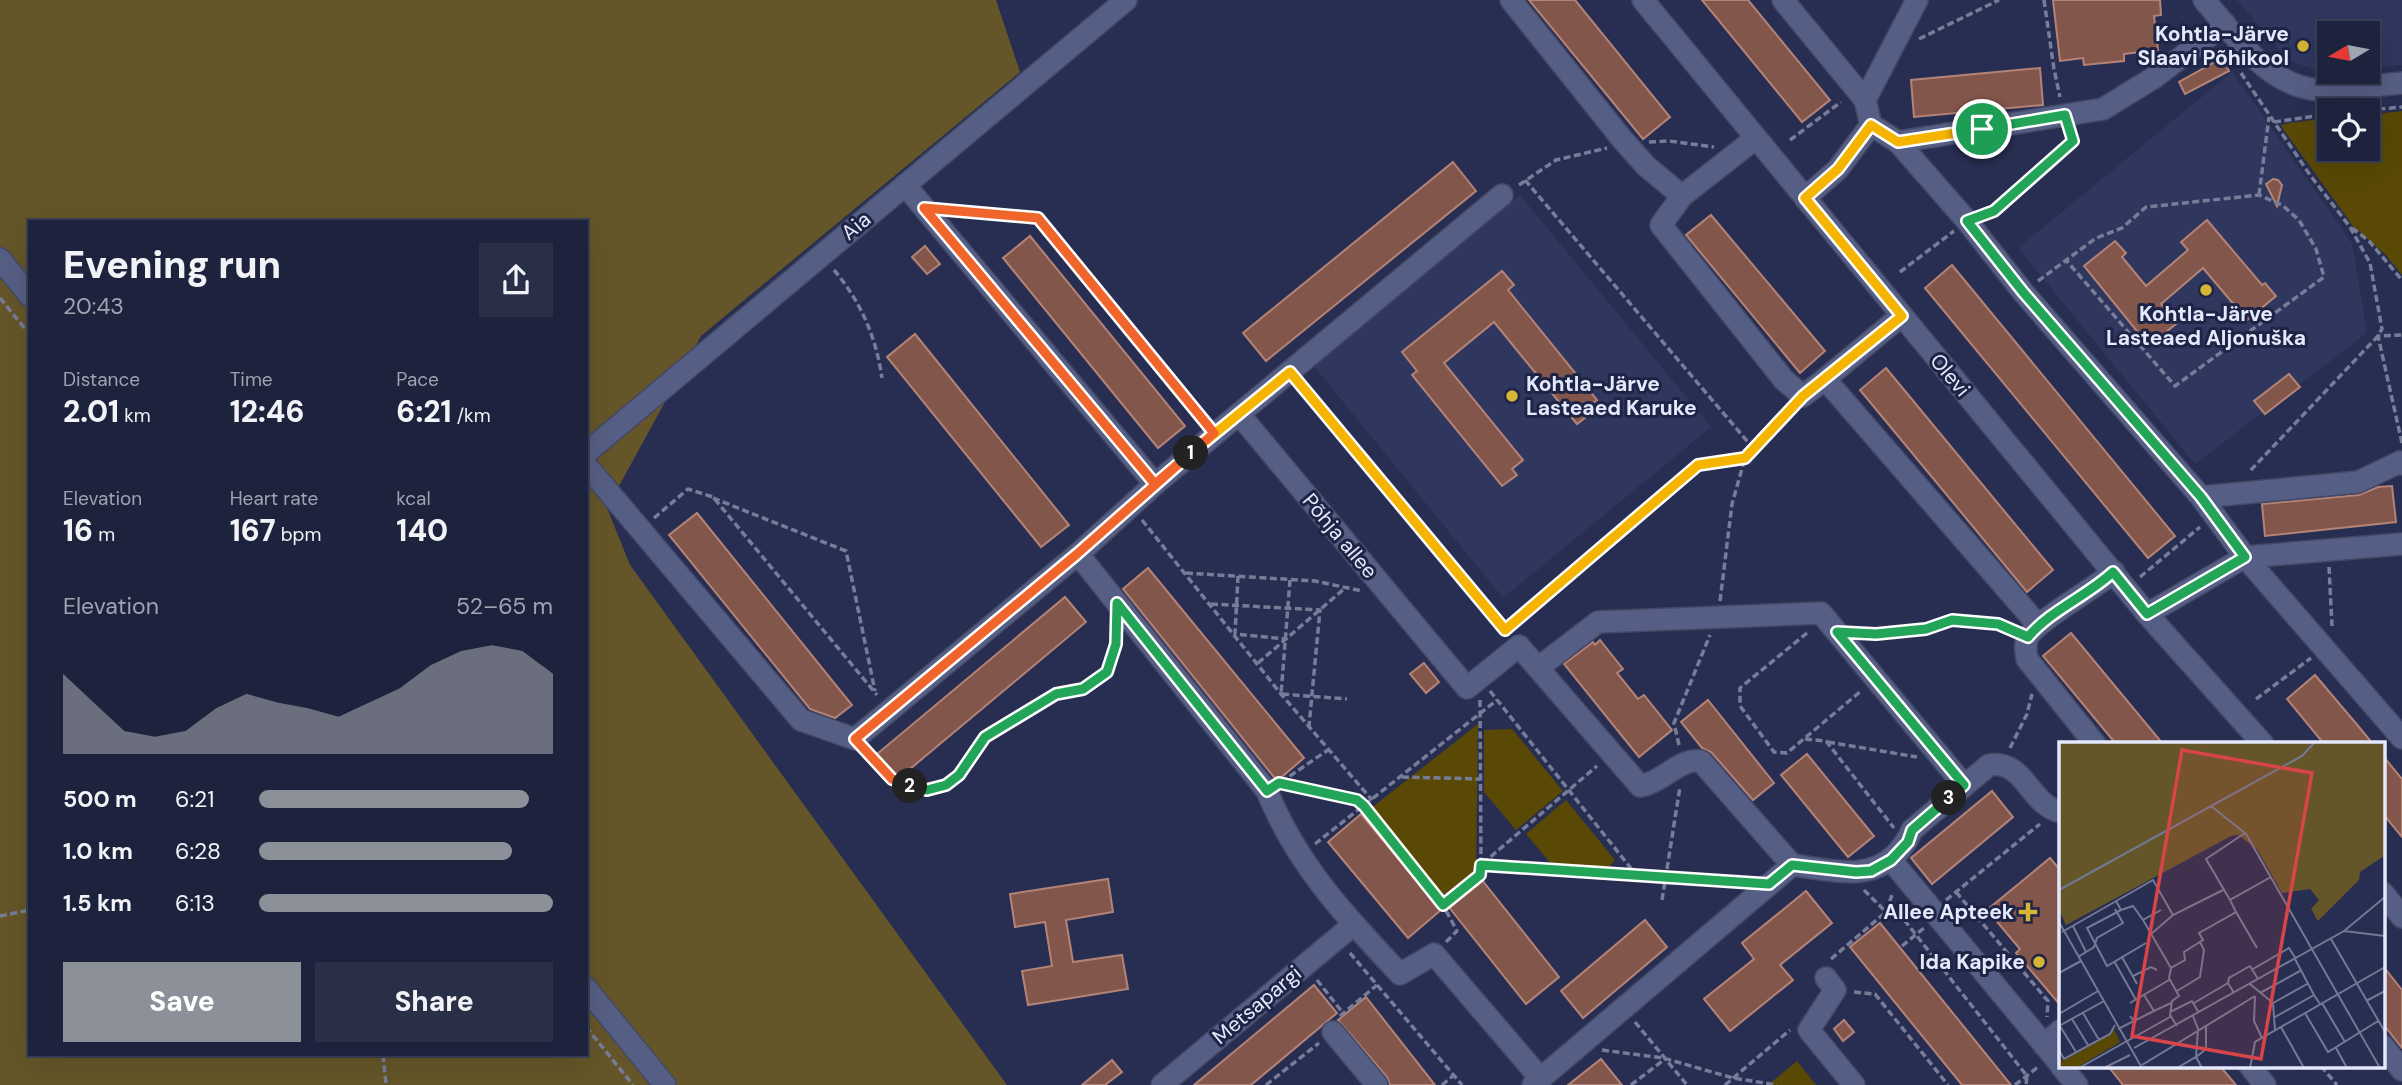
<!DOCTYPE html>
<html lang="en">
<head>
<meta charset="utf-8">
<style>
  :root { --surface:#1d223d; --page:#2a2f48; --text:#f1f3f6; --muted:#a0a4b0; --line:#3b3f57; --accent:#8c9099 }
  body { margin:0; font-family:"DM Sans",sans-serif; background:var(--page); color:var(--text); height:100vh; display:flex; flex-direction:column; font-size:26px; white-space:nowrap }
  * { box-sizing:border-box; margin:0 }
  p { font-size:23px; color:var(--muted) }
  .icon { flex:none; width:38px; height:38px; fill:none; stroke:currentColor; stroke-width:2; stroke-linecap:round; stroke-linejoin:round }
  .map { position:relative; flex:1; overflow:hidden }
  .drawer { position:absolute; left:28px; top:220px; width:560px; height:836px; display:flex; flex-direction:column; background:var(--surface); border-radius:0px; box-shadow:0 7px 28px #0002,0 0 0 2px var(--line) }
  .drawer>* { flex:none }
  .needle { width:46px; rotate:260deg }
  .buttons { position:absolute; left:2317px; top:21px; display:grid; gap:14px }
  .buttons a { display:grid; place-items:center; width:63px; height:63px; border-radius:0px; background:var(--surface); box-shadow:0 7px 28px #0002,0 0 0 2px var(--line); font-size:35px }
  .pin { position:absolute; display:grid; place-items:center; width:60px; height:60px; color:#fff; margin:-30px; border:4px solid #fff; border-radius:50%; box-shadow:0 2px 7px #0007 }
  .km { position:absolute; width:35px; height:35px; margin:-18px; border-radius:50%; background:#222; color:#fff; font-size:19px; line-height:35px; text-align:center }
  .round { display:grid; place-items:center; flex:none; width:74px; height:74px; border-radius:0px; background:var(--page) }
  .headline { display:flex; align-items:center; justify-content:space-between; height:119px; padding:0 35px }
  h1 { font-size:38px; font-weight:800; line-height:52px }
  .figures { display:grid; grid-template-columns:repeat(3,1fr); gap:10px; height:119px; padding:7px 35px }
  .figures div { display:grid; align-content:center }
  .figures b { font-size:30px; font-weight:800 }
  .figures small { font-size:19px; font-weight:400 }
  .figures p { font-size:19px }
  .chart { height:196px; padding:14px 35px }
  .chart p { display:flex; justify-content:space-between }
  .chart svg { width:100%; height:126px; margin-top:7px; fill:var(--accent); opacity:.7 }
  .cta { display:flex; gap:14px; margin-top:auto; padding:14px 35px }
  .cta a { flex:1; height:80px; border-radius:0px; background:var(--accent); color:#fff; font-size:28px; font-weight:800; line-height:80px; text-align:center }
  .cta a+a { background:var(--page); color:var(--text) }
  ul { padding:0 35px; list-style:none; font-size:23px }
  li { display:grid; grid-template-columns:112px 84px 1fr; align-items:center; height:52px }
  li i { height:18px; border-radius:9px; background:var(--accent) }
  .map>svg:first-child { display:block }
  .built { fill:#2f375f }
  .green { fill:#594905 }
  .forest { fill:#645628; fill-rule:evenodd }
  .building { fill:#83564b; stroke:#b48377; stroke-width:2 }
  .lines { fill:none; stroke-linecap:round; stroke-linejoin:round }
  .minor-casing { stroke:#444866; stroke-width:24 }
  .path { stroke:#777d99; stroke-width:3.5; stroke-dasharray:7 3.5; stroke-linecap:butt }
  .minor { stroke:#555e84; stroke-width:21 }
  .split-1-casing { stroke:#fff; stroke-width:14 }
  .split-2-casing { stroke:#fff; stroke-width:14 }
  .split-3-casing { stroke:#fff; stroke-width:14 }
  .split-4-casing { stroke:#fff; stroke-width:14 }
  .split-1 { stroke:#f5b400; stroke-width:9 }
  .split-2 { stroke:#f0652b; stroke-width:9 }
  .split-3 { stroke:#22a559; stroke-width:9 }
  .split-4 { stroke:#22a559; stroke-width:9 }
  .poi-dot { fill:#d6b534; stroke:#1e2446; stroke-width:2.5 }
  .labels { text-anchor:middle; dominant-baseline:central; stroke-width:6; stroke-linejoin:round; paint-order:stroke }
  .poi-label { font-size:21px; font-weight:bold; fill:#e4e9fc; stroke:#1e2446; text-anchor:end }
  .street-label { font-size:21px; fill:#e4e9fc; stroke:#1e2446 }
  .inset-road { fill:none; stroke:#737995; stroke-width:2 }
  .view { fill:#d84548; fill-opacity:0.15; stroke:#d84548; stroke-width:3.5 }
  .inset-edge { fill:none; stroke:#e4e9fc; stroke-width:3.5 }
</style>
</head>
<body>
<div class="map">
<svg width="2402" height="1085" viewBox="0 0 2402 1085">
  <rect width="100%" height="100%" fill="#272e51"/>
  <g class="built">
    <polygon points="2237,0 2402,0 2402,65 2368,68 2368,33 2329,33 2329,70 2318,71 2288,60"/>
    <polygon points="2232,72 2352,243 2367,333 2195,464 2018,248"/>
    <polygon points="1520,195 1711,427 1503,598 1313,365"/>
  </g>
  <g class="green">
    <polygon points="2402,111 2402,275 2385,254 2353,226 2281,126 2283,124 2329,118 2329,149 2368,149 2368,115"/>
    <polygon points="1478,724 1476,870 1441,897 1370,809"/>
    <polygon points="1512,729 1563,791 1516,830 1484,792 1484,730"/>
    <polygon points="1566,800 1615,860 1604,873 1553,866 1526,834"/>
    <polygon points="1797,1061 1816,1085 1768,1085"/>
  </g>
  <path class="forest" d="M0,0H996L1020,72L701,336L607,508L630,565L1007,1085H0ZM30,222H586V1055H30Z"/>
  <g class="building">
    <polygon points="1529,0 1575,0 1670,117 1643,139"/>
    <polygon points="1702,0 1748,0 1830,100 1802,122"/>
    <polygon points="2053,0 2160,0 2161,15 2154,16 2158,50 2124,54 2124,61 2084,65 2083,58 2060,61"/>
    <polygon points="2222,58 2229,71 2185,94 2179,82"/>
    <polygon points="2040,68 2043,105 1914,117 1911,80"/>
    <polygon points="1453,162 1476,191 1266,361 1243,333"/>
    <polygon points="2273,179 2278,180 2282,185 2277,206 2266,184"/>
    <polygon points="1711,215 1825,351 1800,373 1686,235"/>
    <polygon points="2207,220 2262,285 2265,283 2276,296 2247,320 2203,268 2161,304 2177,323 2149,346 2084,266 2115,241 2126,253 2122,257 2146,286 2188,250 2181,242"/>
    <polygon points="1030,236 1185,426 1158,448 1003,258"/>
    <polygon points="925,246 940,264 927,274 912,257"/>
    <polygon points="1952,265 2175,536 2148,558 1925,288"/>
    <polygon points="1502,271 1514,285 1508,290 1597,400 1586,408 1590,414 1577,424 1494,322 1444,363 1523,460 1512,469 1517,475 1502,486 1412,375 1417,371 1402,352"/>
    <polygon points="915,334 1069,525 1041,547 887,357"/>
    <polygon points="1886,368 2053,570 2027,592 1860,390"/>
    <polygon points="2289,374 2300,387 2265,414 2254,401"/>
    <polygon points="2392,486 2396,522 2265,536 2262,504 2359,495 2378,487"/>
    <polygon points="697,513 852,705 835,718 810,709 669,535"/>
    <polygon points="1148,568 1304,758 1277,781 1123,589"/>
    <polygon points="1065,597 1086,622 898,779 877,754"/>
    <polygon points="2071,633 2163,744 2116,744 2043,656"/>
    <polygon points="1600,640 1623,669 1617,673 1638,699 1644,695 1672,730 1639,757 1564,664 1593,642 1595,645"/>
    <polygon points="1424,663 1439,682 1426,693 1410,674"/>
    <polygon points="2315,675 2359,727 2373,744 2324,744 2287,699"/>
    <polygon points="1708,700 1774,783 1753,800 1711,752 1702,748 1681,722"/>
    <polygon points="1807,754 1874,836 1848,857 1781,775"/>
    <polygon points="2383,756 2402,779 2402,837 2383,814"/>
    <polygon points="1992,791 2013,817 1932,884 1911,858"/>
    <polygon points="1361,814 1441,910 1408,938 1328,842"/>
    <polygon points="2050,858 2061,871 2061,1006 2016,953 2020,949 1987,910"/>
    <polygon points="1108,879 1113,912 1066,920 1073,962 1122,955 1128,989 1028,1005 1022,971 1052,966 1045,922 1015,927 1010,894"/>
    <polygon points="1482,880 1559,977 1526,1004 1448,906"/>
    <polygon points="1806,891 1832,923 1780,965 1793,980 1730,1031 1704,999 1754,959 1742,943"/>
    <polygon points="1645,920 1667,947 1583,1018 1561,991"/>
    <polygon points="1880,923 2011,1085 1962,1085 1850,947"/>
    <polygon points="2383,966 2402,990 2402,1048 2383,1024"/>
    <polygon points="1314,985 1337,1013 1251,1085 1194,1085"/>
    <polygon points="1366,997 1435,1085 1390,1085 1387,1077 1338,1020"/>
    <polygon points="1844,1020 1854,1032 1843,1041 1834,1029"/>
    <polygon points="1601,1059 1622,1085 1568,1085"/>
    <polygon points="1112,1060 1122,1072 1105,1085 1082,1085"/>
    <polygon points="2108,1066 2220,1066 2236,1085 2123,1085"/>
  </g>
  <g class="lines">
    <g class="minor-casing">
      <g id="minor">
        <polyline points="1511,0 1622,139 1646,166 1682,196"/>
        <polyline points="1643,0 2147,614 2263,744"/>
        <polyline points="1783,0 1865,100"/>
        <path d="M2204,0C2236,36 2268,88 2321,90C2347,91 2375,85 2402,83"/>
        <polyline points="1871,125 1898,142 2103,109 2155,77 2225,24"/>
        <polyline points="1756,138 1682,196 1661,225 1784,380 1803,396 1825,379"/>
        <polyline points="1898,142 1967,221 2023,292 2201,497 2245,557 2402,738"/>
        <path d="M905,185L1155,484L1239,414L1467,688L1519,646L1640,786C1662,783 1679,758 1701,761L1792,865C1828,869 1869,883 1897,853C1904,845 1908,840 1912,830L1989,765C2025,759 2029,805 2061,812"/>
        <polyline points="1805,198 1838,169 1871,125 1865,100 1917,0"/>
        <polyline points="0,259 30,296"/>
        <polyline points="1901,316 1825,379 2038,625"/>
        <polyline points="1239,414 1502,195"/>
        <polyline points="586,453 1126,0"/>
        <polyline points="586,465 801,720 855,739 1078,554 1155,484"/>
        <polyline points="2201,497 2358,482 2400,462 2402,464"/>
        <path d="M1078,554L1267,791C1297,865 1346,917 1400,974L1434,954L1541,1079"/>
        <polyline points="2147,614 2245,557 2402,544"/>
        <polyline points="1538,668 1598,622 1821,613 1964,785"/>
        <path d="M2095,744L2027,659C2026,651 2024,644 2028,637C2036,621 2095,588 2114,572"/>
        <polyline points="1891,860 2061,1065"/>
        <polyline points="2383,893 2402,917"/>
        <polyline points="1826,978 1835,990 1809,1030 1854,1085"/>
        <polyline points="586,988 665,1085"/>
        <polyline points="1333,1032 1377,1085"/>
        <polyline points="2044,1045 2061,1030"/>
        <polyline points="2383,1046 2402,1070"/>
        <polyline points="2061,1066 2077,1085"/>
        <polyline points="2250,1066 2265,1085"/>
        <polyline points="1162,1085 1353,925"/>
        <polyline points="1533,1085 1792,865"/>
      </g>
    </g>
    <g class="path">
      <polyline points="2044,0 2054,69 2060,97"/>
      <polyline points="1919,39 1999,0"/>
      <polyline points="2241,73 2310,175 2350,227 2370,263 2382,329 2378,336 2249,472"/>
      <polyline points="2368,110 2402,107"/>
      <polyline points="2274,122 2329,114"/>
      <polyline points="1790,140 1841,102"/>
      <polyline points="1649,142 1669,141 1714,147"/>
      <polyline points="1525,180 1753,448"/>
      <polyline points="1519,185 1556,160 1607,148"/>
      <polyline points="2259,195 2269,117"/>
      <polyline points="951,211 1038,218 1204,421"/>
      <polyline points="1985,214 1994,211 2073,141 2070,131"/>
      <polyline points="2352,228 2369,241 2402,280"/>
      <path d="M834,270C861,302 876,337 882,378"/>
      <polyline points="1900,272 1954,231"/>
      <polyline points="2038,281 2096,238 2122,228 2146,207 2259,195 2282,205 2299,220 2316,249 2324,277 2175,386 2066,260"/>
      <polyline points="0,298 30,335"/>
      <polyline points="1300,384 1506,631"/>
      <polyline points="2402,443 2378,336 2402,335"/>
      <polyline points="713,498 846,551 875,691"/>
      <polyline points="654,518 688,489 713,497 877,695"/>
      <polyline points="1142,520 1281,694 1372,800"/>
      <polyline points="2329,567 2332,626"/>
      <polyline points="1186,573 1315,581 1362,591"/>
      <polyline points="1238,576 1235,634 1285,639"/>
      <polyline points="2140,577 2200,527"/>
      <polyline points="1290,580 1281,694 1347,699"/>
      <polyline points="1720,601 1732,504 1745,458"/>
      <polyline points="1211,604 1320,610 1309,726"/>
      <polyline points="1505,630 1698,465 1745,458 1789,410"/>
      <polyline points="1807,633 1740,688 1740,706 1774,752 1787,753 1861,691"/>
      <polyline points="1863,634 1926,629 1952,619 1998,624 2013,630"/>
      <polyline points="1258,663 1344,589"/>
      <polyline points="1490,691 1637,876"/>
      <polyline points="2256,699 2311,658"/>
      <polyline points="1480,700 1481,865 1742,883"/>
      <polyline points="1805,739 1826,741 1894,828"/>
      <polyline points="1828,742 1917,757"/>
      <polyline points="1679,745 1674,723 1710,635"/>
      <polyline points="2010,748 2027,714 2032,694"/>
      <polyline points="867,752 892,779 927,790 945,785 959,775 985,737 1056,694 1083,689 1107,672 1116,644 1116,633"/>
      <polyline points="1402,777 1480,779"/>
      <polyline points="1281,782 1328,750"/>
      <polyline points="1286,785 1357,801 1364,806 1443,905"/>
      <polyline points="1315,844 1497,700"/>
      <polyline points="1864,890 1886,912 1893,892"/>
      <polyline points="1956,892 2048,1001 2047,1017"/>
      <polyline points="1662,900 1680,787"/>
      <polyline points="1946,900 2040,824"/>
      <polyline points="0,916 30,910"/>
      <polyline points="1446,942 1457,931 1443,905 1480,875 1481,865 1597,766"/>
      <polyline points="1902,946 1924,928"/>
      <polyline points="1350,953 1462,1085"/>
      <polyline points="1831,959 1886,912 1898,912 2027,1076 2026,1085"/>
      <polyline points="1317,980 1343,1013"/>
      <polyline points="1854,992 1875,994 1948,1085"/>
      <polyline points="1340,1016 1377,985"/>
      <polyline points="1635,1022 1687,1085"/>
      <polyline points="586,1027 633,1085"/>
      <polyline points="1602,1050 1663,1058 1733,1078 1777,1085"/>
      <polyline points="383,1055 386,1085"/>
      <polyline points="2321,1066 2337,1085"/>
      <polyline points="1266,1085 1319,1043"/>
      <polyline points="1442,1085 1454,1075"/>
      <polyline points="1631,1085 1665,1059"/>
      <polyline points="1725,1085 1790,1030"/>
      <polyline points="2015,1085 2038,1067"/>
    </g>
    <use href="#minor" class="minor"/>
  </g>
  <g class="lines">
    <g class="split-1-casing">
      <polyline id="split-1" points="1191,453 1290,372 1505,630 1698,465 1745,458 1803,396 1902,316 1805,198 1838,169 1871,125 1898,142 1982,129"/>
    </g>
    <g class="split-2-casing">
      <polyline id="split-2" points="910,786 892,779 855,739 1077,554 1214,433 1038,218 924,208 1155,484 1191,453"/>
    </g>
    <g class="split-3-casing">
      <polyline id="split-3" points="910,786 927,790 946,785 959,775 985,737 1056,694 1083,689 1107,672 1116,644 1117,603 1267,791 1279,783 1357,800 1364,806 1443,905 1480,875 1481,865 1769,884 1792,865 1856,872 1871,871 1891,860 1908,842 1912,830 1949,798"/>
    </g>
    <g class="split-4-casing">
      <path id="split-4" d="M1949,798L1964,785L1837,632L1876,634L1926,629L1952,620L1998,624L2028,637C2051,610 2087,596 2113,572L2147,614L2245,557L2201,497L2023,292L1967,221L1994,211L2073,141L2065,115L1982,129"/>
    </g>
    <use href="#split-1" class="split-1"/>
    <use href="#split-2" class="split-2"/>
    <use href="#split-3" class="split-3"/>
    <use href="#split-4" class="split-4"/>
  </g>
  <g class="poi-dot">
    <circle cx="2303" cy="46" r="7"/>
    <circle cx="2206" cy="290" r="7"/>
    <circle cx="1512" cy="396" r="7"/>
    <path d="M2024.5 901.5h7v7h7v7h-7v7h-7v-7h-7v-7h7z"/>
    <circle cx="2039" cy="962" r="7"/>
  </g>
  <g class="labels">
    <g class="poi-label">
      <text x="2289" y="34">Kohtla-Järve<tspan x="2289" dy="24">Slaavi Põhikool</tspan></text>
      <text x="2206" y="314" text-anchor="middle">Kohtla-Järve<tspan x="2206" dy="24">Lasteaed Aljonuška</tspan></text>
      <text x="1526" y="384" text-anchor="start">Kohtla-Järve<tspan x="1526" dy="24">Lasteaed Karuke</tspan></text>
      <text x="2014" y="912">Allee Apteek</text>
      <text x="2025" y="962">Ida Kapike</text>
    </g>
    <g class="street-label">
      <text transform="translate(856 226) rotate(-40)">Aia</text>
      <text transform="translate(1950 375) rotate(50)">Olevi</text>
      <text transform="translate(1340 536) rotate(50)">Põhja allee</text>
      <text transform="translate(1257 1005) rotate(-40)">Metsapargi</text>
    </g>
  </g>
  <g transform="translate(2059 742)">
    <rect width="326" height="326" fill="#272e51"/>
    <path d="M54,286L61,300L19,325L0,326V316L4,319L51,293Z" fill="#594905"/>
    <path d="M0,0H325V114L301,130L300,138L259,179L252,167L260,158L251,147L223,151L198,107L179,93L172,94L7,183L0,168Z" fill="#645628"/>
    <path class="inset-road" d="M152,64L187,92L321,326M0,148L243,14L256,0M171,158L147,117L186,91M57,159L62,168L74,164L84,178M62,168L28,186L48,224L87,201M102,168L84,178L112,226M177,170L198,206M0,180L83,326M14,184L27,210M285,189L326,194M3,190L94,138L114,173M92,192L114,173L164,148M272,197L326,290M19,215L35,205L38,196L64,181L56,167M63,215L78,242M236,217L255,253M55,219L77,258M194,227L230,206L237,217M0,231L22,219M74,234L92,225L98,228M169,241L170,236L191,224L199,237M191,242L214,261L216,288M118,249L141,235L145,208L141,200M201,251L241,229M85,253L95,269L112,261M196,254L195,279L203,296M307,259L326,249M71,261L110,238M135,261L169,241L175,251M214,261L248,242M263,261L286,300M111,270L133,259L140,271M24,271L40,298M246,271L269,310L319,279M0,272L39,249M134,274L139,287L137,315L147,307V283M216,275L255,253L261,262M13,277L29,303M75,279L95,269M0,284L45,259M1,284L17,310M118,284L111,273L113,259L120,254L110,236L112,226L126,218L125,210L144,198L140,191L177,170L171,158L212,135M222,285L245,326M59,287L75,279L71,274M75,306L285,189L326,155M277,306L288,326M0,308L5,317L51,292L56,283M83,323L196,254M20,326L111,275M45,326L71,313M118,326L137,315L143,326M191,326L196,300L326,225"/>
    <path class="view" d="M123,8L253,31L202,317L73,294Z"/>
    <rect width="326" height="326" class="inset-edge"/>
  </g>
</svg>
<div class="buttons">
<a><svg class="needle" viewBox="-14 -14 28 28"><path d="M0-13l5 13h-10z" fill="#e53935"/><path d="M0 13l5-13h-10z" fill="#a0a4b0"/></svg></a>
<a><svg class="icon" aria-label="locate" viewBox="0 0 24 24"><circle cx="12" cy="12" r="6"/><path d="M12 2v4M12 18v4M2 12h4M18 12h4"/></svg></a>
</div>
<div class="pin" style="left:1982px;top:129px;background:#1e9e55"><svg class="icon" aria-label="arrive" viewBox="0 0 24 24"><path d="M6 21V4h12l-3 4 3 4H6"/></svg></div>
<b class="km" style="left:1191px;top:453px">1</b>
<b class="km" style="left:910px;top:786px">2</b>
<b class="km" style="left:1949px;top:798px">3</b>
<section class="drawer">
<div class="headline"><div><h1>Evening run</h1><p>20:43</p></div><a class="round"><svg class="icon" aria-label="share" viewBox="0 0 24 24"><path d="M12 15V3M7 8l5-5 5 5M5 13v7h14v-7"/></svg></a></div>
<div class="figures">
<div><p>Distance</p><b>2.01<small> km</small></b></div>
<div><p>Time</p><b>12:46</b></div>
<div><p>Pace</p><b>6:21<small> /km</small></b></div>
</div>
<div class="figures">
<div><p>Elevation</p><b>16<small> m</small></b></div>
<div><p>Heart rate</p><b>167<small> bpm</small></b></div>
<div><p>kcal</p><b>140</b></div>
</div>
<div class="chart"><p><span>Elevation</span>52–65 m</p>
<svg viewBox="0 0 160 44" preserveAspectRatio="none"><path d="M0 44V16L10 26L20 36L30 38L40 36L50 28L60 23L70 26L80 28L90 31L100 26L110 21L120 13L130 8L140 6L150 8L160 16V44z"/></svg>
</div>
<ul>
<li><b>500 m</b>6:21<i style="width:92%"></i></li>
<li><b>1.0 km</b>6:28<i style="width:86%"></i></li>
<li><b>1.5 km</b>6:13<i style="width:100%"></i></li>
</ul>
<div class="cta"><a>Save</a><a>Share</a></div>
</section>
</div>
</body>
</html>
